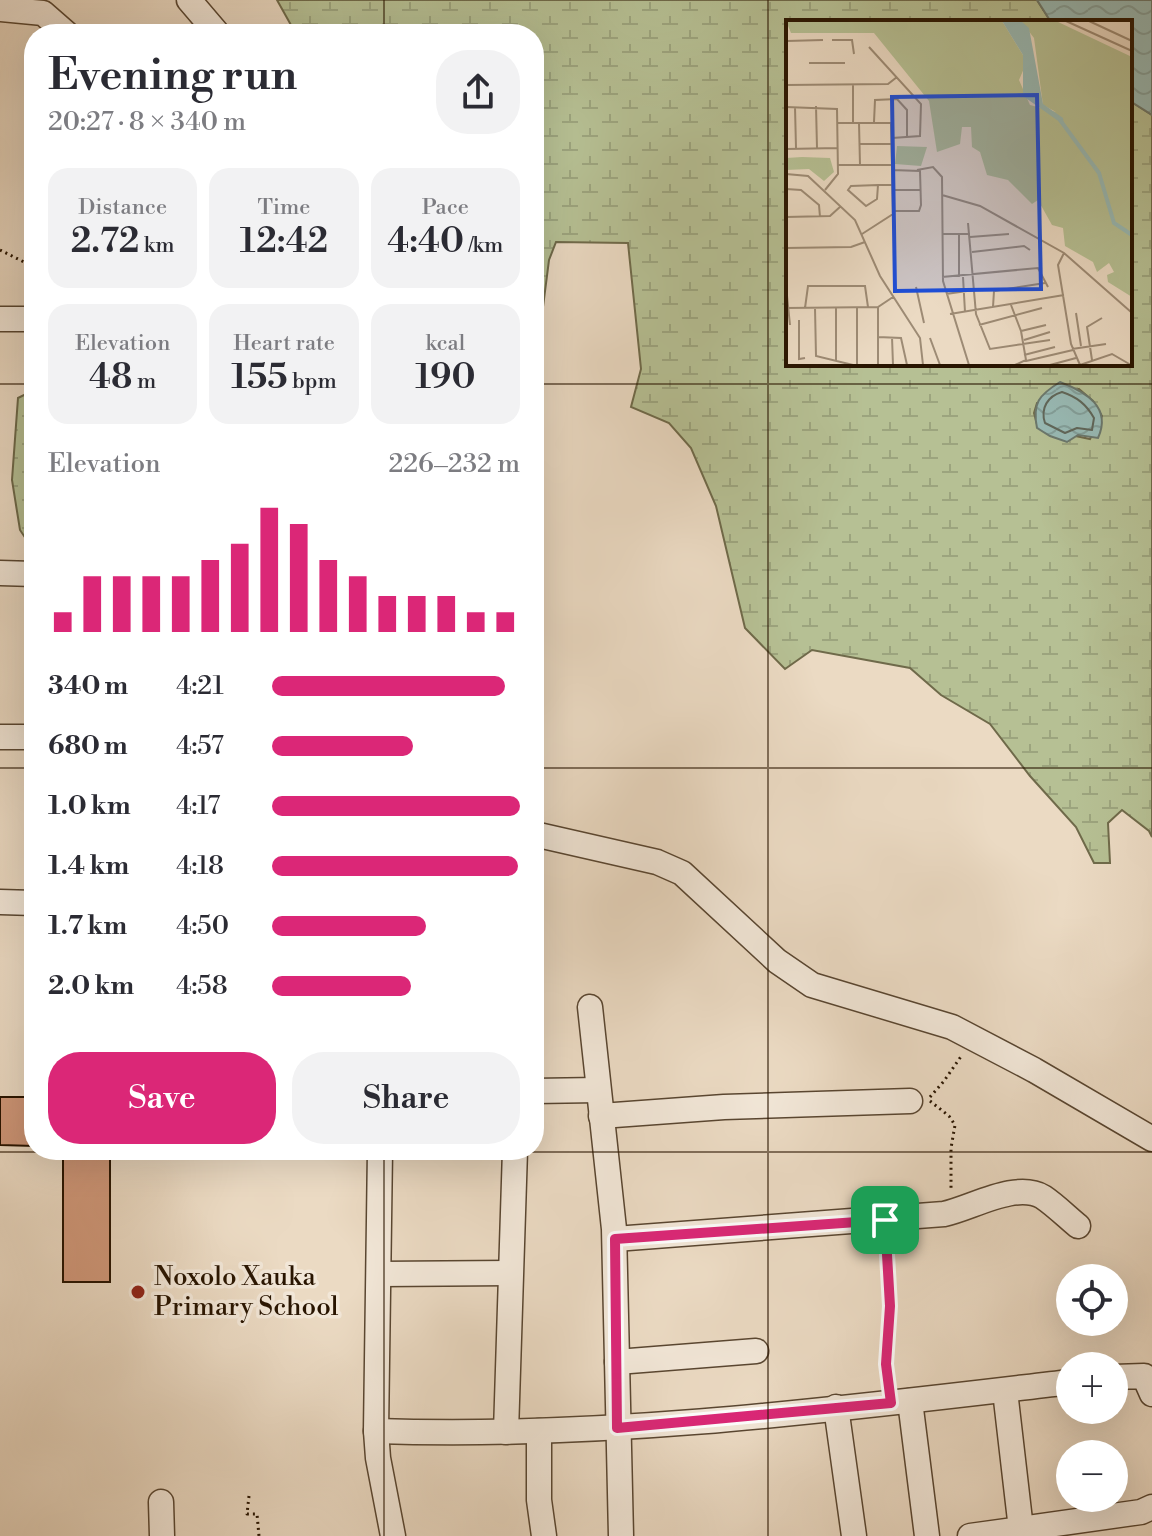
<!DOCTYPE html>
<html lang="en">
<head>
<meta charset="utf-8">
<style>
  :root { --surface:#fff; --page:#f2f2f3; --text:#2b2b33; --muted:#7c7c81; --accent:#db2777 }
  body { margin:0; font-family:"Libre Bodoni",serif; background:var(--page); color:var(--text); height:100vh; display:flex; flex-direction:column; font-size:30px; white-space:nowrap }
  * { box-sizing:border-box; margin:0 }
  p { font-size:26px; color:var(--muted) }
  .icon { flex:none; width:44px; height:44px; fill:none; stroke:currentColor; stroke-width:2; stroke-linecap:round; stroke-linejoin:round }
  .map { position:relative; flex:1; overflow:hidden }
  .drawer { position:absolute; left:24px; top:24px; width:520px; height:1136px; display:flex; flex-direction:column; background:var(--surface); border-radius:32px; box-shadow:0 8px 32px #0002 }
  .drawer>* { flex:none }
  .buttons { position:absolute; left:1056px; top:1264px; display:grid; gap:16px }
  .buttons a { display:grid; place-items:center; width:72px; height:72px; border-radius:50%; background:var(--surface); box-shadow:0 8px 32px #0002; font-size:40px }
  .pin { position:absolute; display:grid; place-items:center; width:68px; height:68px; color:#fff; margin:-34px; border-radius:16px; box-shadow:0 4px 12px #0006 }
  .round { display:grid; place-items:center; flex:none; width:84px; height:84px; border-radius:32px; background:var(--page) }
  .overview { display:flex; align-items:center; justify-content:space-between; height:136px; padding:0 24px }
  h1 { font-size:44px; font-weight:600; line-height:60px }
  .stats { display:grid; grid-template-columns:repeat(3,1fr); gap:12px; height:136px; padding:8px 24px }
  .stats div { display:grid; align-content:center; border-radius:20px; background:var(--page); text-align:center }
  .stats b { font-size:34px; font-weight:600 }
  .stats small { font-size:22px; font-weight:400 }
  .stats p { font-size:22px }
  .chart { height:224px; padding:16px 24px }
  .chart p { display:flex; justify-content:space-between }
  .chart svg { width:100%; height:144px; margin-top:8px; stroke:var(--accent); stroke-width:6 }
  .cta { display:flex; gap:16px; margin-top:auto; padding:16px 24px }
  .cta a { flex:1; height:92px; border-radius:32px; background:var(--accent); color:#fff; font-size:32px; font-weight:600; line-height:92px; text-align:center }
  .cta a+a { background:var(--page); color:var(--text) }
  ul { padding:0 24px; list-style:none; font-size:26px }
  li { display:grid; grid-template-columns:128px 96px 1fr; align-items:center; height:60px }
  li i { height:20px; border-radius:10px; background:var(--accent) }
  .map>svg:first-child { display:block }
  .wetland { fill:url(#wetland-marsh); stroke:#6f6a4a; stroke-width:2; fill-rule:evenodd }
  .water { fill:url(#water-waves); stroke:#6b786d; stroke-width:2 }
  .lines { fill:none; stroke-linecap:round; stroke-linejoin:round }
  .shore { stroke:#60675a; stroke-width:2 }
  .building { fill:#d0987a; stroke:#281400; stroke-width:2 }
  .minor-casing { stroke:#594631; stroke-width:27 }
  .path { stroke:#281400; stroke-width:3; stroke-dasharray:2 4; stroke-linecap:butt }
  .minor { stroke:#f2e7d8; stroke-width:24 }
  .route-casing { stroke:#fff; stroke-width:16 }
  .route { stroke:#db2777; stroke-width:10 }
  .grid { fill:none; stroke:#281400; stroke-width:2; stroke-opacity:0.55 }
  .poi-dot { fill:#8f2418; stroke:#f2e7d8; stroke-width:3 }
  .labels { text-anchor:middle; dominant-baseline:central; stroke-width:7; stroke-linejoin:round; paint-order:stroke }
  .poi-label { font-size:26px; fill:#281400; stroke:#f2e7d8; text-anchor:start }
  .inset-river { fill:none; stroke:#98bab5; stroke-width:4 }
  .inset-road { fill:none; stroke:#9d8b75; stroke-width:2 }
  .view { fill:#1d4ed8; fill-opacity:0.15; stroke:#1d4ed8; stroke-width:4 }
  .inset-edge { fill:none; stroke:#281400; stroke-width:4 }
</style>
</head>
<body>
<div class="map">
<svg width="1152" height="1536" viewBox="0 0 1152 1536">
  <defs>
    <pattern id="wetland-marsh" width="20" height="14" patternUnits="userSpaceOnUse" patternTransform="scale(2)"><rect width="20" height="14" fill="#b6c094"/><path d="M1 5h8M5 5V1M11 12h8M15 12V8" fill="none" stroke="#9ca47e"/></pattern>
    <pattern id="water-waves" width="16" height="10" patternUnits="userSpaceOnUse" patternTransform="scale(2)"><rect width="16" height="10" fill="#98bab5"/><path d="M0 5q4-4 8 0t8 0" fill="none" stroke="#839f9a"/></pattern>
  </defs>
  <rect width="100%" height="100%" fill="#ebdac3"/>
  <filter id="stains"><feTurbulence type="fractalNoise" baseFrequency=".0025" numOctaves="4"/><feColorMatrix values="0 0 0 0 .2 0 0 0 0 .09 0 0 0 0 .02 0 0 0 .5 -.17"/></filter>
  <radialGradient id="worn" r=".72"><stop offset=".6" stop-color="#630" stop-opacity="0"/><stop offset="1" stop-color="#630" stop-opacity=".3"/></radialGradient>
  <g class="wetland">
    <path d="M277,0H1037L1051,22H788V364H1130V101L1152,115V837L1149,831L1122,810L1108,823L1110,863H1094L1076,827L1030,776L990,724L941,695L910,668L812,650L785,669L745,628L716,506L691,448L669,423L631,407L641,369L628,243L556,242L549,260L534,377V34H296ZM1079,389L1093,401L1102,416L1090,439L1038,428L1034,413L1037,403Z"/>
    <polygon points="34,390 34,551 20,530 12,480 18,398"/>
  </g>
  <g class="water">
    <polygon points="1037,0 1152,0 1152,115 1130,101 1130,22 1051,22"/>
    <path d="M1060,382C1086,392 1112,407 1098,438L1078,435L1067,442L1050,436L1037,428C1032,403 1039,395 1060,382Z"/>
  </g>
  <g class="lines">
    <path class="shore" d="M1062,392C1077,397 1086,404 1094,418L1092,430L1077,428L1065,433L1045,423C1040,408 1048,396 1062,392Z"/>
  </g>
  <g class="building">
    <polygon points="0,1097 34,1097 34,1146 0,1145"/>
    <rect x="63" y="1150" width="47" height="132"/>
  </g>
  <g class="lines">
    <g class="minor-casing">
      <g id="minor">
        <polyline points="189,0 218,34"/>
        <polyline points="0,9 43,13 67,34"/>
        <polyline points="0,319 34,319"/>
        <polyline points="0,573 34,574"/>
        <polyline points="0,737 34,737"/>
        <polyline points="534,834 657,862 682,873 777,961 812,985 952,1027 1034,1070 1152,1139"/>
        <polyline points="0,902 34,903"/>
        <polyline points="590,1007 614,1229 621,1536"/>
        <polyline points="534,1091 598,1090"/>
        <polyline points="601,1116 724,1107 910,1101"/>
        <polyline points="380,1150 376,1431 378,1458 393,1536"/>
        <path d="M615,1239L944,1214C972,1208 1016,1181 1043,1197C1055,1205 1067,1217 1078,1226"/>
        <polyline points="380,1274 510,1273"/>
        <polyline points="617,1362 756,1351"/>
        <polyline points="1114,1377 1144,1376 1152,1394"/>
        <polyline points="1005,1391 1021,1529"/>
        <polyline points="910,1401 927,1536"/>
        <polyline points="836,1407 854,1536"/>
        <path d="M376,1431C608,1439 840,1409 1070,1382"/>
        <polyline points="539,1431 539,1500 544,1536"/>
        <polyline points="506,1432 515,1150"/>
        <polyline points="161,1502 162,1536"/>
        <polyline points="970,1536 1141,1512 1152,1507"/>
      </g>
    </g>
    <g class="path">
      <polyline points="0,250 34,267"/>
      <polyline points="930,1097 944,1081 962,1055"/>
      <polyline points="930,1101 949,1116 955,1125 951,1148 951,1189"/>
      <polyline points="886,1239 890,1306 886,1364 888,1383"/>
      <polyline points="249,1496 247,1514 257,1514 259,1536"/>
    </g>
    <use href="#minor" class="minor"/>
  </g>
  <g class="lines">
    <g class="route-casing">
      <polygon id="route" points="885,1220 890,1306 886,1364 891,1403 617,1428 615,1239"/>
    </g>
    <use href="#route" class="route"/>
  </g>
  <path class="grid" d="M384,0V34M768,0V1536M0,384H34M534,384H1152M0,768H34M534,768H1152M384,1150V1536M0,1152H1152"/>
  <circle class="poi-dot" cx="138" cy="1292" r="8"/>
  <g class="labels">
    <g class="poi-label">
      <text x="154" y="1277">Noxolo Xauka<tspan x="154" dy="30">Primary School</tspan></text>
    </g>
  </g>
  <g transform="translate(786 20)">
    <rect width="346" height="346" fill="#ebdac3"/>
    <path d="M0,1H216L237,35L239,46L233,60L244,85L270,92L257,85L248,18L235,1H270L346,37V277L322,262L321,255L328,252L323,243L311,252L307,242L279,226L277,208L266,205L252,180L246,184L222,160L201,155L194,132L186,127L185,107H176L174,124L151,132L143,81L88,13H5ZM141,127L135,146L109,144L111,126ZM16,137L44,138L48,152L38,161L23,149L0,150V138Z" fill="#b6c094"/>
    <path d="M216,1H235L243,8L257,84L277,98L278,105L237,76V35Z" fill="#98bab5"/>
    <path class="inset-river" d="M274,100L313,153L328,203L346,215"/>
    <path class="inset-road" d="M280,1L346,31M303,1L346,21M46,20H66L68,34M1,21L37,20M83,27L135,84L134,116L106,118M23,43H59M0,65L102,64L111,57M67,65V103M30,86L31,128M0,87L51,89L52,154L39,170M9,87L10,128M88,102L89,80L111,79L121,90V117M52,103H105L107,194L76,214M73,103L74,145M73,124H106M0,129L52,128M52,145H106M106,150L134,151L135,185L133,191H107M131,150L147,147L156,157L157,261L183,345M0,154L22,156L69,200L94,256L134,318L137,345M92,165L91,179L80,186L62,170L65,166L92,165H106M0,169L15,170L33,185L34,197M107,170H135M156,175L194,186L278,233L345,292L346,299M0,197L44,196L55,186M182,203L190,294L204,329L264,320M156,214H184M184,217L223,214M0,228L65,227L79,222M186,232L238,226L244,230M278,233L272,245L285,324L294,345M156,257L252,248L262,267M173,257V214M177,257L179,292M0,266L4,305M130,267L138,303M160,274L188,270M225,285L235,311L260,305M50,287V342M71,287V345M92,287V345M207,287L208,271L259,263M0,288L92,287L107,277M19,288L22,266H79L82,287M29,288L30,336L67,345M290,293L295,326M164,294L278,275M13,300V339L19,338M193,305L256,288M92,317L115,318L121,345M106,317L107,345M144,318L154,345M238,320L264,312M286,329L320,324M238,335L269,327M306,340L301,307L316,298M240,341L287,330M229,345L240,340L235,311M264,345L290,338M294,345L326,334L345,345"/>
    <path class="view" d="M251,75L255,269L109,271L106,77Z"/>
    <rect width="346" height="346" class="inset-edge"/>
  </g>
  <rect width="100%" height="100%" filter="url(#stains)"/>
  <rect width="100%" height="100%" fill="url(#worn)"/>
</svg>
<div class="buttons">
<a><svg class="icon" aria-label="locate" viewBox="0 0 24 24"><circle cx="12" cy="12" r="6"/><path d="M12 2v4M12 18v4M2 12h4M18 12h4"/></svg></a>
<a>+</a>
<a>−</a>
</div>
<div class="pin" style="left:885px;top:1220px;background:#1e9e55"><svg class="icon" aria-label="arrive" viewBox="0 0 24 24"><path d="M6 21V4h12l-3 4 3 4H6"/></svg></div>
<section class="drawer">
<div class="overview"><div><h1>Evening run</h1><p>20:27 · 8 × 340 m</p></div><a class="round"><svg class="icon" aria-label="share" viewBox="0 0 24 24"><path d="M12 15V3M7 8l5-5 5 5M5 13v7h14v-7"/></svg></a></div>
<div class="stats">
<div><p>Distance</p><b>2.72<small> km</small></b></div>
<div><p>Time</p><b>12:42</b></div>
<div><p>Pace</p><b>4:40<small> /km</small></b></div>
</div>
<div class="stats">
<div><p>Elevation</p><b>48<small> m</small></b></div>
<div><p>Heart rate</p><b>155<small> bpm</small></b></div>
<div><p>kcal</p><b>190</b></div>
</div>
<div class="chart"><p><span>Elevation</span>226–232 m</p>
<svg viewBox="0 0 160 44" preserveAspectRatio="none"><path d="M5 44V38M15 44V27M25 44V27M35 44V27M45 44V27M55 44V22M65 44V17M75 44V6M85 44V11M95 44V22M105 44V27M115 44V33M125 44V33M135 44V33M145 44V38M155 44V38"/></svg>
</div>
<ul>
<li><b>340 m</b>4:21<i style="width:94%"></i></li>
<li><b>680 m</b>4:57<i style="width:57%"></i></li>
<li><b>1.0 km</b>4:17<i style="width:100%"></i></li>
<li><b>1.4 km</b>4:18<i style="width:99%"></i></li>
<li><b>1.7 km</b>4:50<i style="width:62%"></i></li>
<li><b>2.0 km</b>4:58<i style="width:56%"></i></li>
</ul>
<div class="cta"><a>Save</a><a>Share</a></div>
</section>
</div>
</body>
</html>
